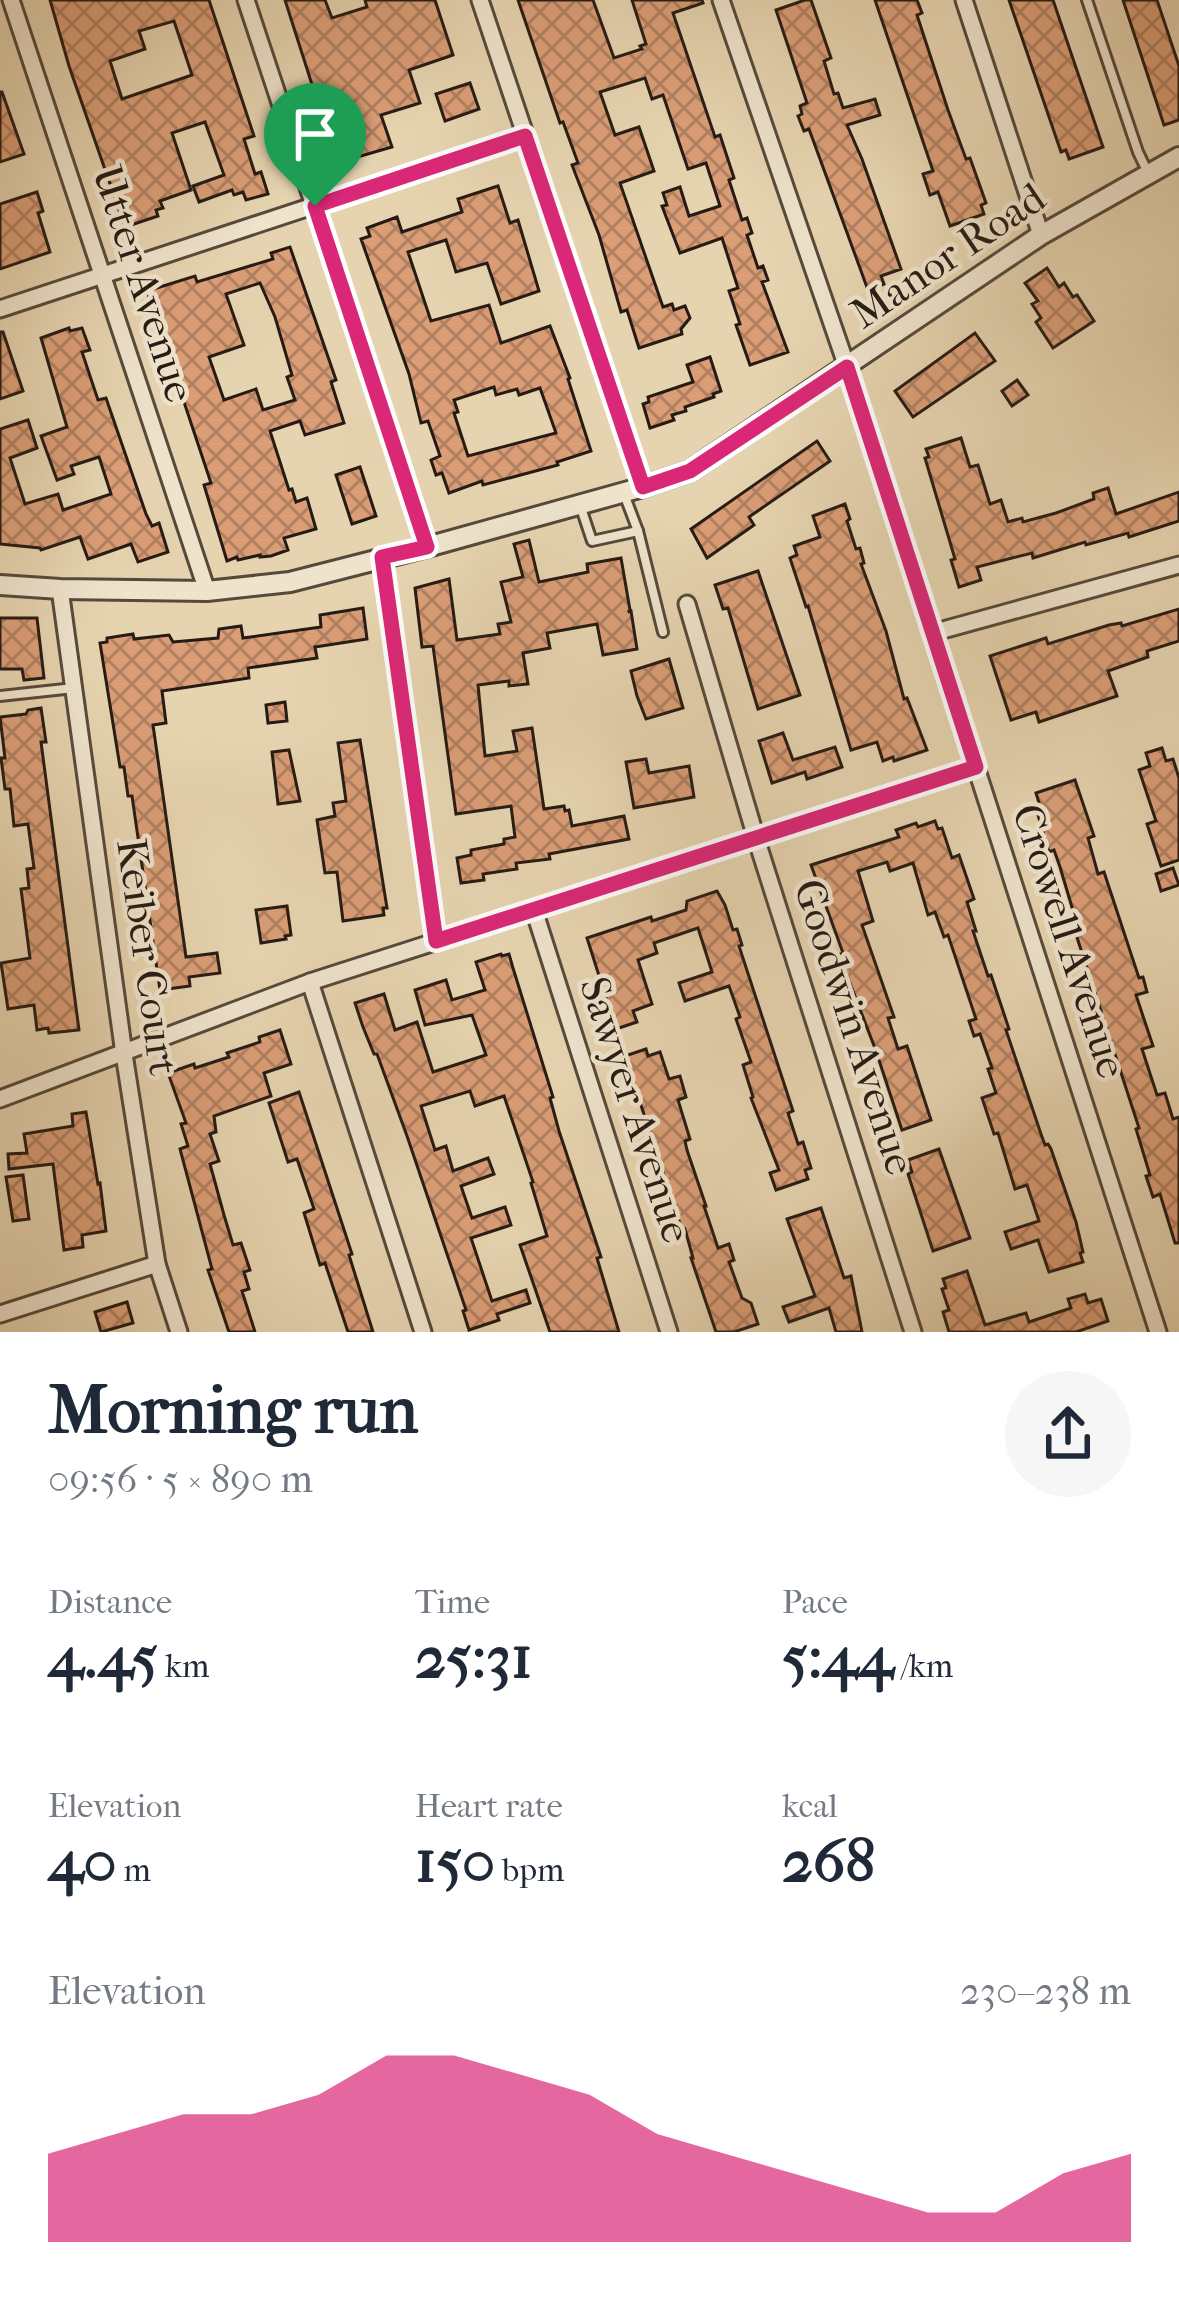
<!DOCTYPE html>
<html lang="en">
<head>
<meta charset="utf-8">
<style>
  :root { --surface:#fff; --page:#f6f6f7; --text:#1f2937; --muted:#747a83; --accent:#db2777 }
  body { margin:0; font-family:"IM FELL French Canon",serif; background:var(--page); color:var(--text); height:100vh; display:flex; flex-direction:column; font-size:45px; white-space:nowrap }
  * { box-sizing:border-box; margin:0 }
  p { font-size:39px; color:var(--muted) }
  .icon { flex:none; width:66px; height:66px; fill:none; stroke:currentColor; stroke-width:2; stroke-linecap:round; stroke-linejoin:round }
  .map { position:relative; height:1332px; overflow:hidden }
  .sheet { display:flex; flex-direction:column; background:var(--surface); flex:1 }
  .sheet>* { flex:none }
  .pin { position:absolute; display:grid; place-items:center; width:102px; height:102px; color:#fff; margin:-123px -51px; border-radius:50% 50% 50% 0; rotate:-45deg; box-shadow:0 0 12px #0007 }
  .pin .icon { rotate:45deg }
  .round { display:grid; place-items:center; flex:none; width:126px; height:126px; border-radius:63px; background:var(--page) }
  .head { display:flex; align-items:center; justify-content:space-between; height:204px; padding:0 48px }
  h1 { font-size:66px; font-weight:800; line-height:90px }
  .stats { display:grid; grid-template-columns:repeat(3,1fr); gap:18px; height:204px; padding:12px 48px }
  .stats div { display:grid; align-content:center }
  .stats b { font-size:60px; font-weight:800 }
  .stats small { font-size:33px; font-weight:400 }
  .stats p { font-size:33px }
  .chart { height:336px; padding:24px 48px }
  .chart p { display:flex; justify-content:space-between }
  .chart svg { width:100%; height:216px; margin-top:12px; fill:var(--accent); opacity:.7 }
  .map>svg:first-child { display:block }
  .building { fill:url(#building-cross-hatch); stroke:#261b14; stroke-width:3; fill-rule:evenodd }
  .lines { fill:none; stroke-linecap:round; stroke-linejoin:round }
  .service-casing { stroke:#56493b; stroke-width:14 }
  .minor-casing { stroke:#56493b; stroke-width:21 }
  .tertiary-casing { stroke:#56493b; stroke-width:24 }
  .service { stroke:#efe3cc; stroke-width:8 }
  .minor { stroke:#efe3cc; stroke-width:15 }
  .tertiary { stroke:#efe3cc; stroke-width:18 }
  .route-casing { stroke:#fff; stroke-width:24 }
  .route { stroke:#db2777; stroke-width:15 }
  .labels { text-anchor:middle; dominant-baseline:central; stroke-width:9; stroke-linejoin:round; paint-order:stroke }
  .street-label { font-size:42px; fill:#261b14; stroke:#efe3cc }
</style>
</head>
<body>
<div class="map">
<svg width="1179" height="1332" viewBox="0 0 1179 1332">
  <defs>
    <pattern id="building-cross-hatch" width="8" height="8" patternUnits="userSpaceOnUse" patternTransform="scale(3)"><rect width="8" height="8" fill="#db9e77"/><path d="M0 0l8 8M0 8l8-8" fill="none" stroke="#b18060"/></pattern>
  </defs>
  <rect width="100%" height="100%" fill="#e6d4b0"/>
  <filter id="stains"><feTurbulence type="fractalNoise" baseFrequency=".00167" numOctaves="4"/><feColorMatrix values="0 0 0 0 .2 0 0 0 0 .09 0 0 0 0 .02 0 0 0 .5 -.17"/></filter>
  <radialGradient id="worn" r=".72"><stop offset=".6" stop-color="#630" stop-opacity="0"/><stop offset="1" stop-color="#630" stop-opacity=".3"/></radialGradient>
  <g class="building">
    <path d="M50,0H209L254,136L244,139L255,174L261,172L268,194L246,200L243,192L234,195L232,190L199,202L193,186L224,175L205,122L172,133L191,190L160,201L163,208L156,210L158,216L125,227L69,66ZM174,21L192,75L122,99L110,61L145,49L139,31Z"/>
    <polygon points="285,0 325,0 332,18 367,7 365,0 435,0 453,55 409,70 420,103 381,115 392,147 337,163"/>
    <polygon points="518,0 593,0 614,58 642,49 640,46 646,44 632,0 702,0 703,3 673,13 715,137 720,135 734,178 729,180 742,220 747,218 752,233 747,235 758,268 763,266 768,280 762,282 788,352 750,365 736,325 740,324 729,291 738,288 722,238 680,253 662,206 667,205 663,193 680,187 689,216 720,206 706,163 688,169 663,95 652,99 645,78 600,92 615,135 639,127 654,171 620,183 663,307 672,304 674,310 685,306 690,318 681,329 682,334 639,348 627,310 621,312 599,235 572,165 578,163 563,122 560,123"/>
    <polygon points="805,0 811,0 831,58 824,61 834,94 838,93 843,108 875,99 880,115 847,125 862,159 901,269 881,276 884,284 868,290 809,129 804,131 798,116 802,114 800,106 807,103 776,10"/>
    <polygon points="875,0 917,0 922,13 917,15 948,110 966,159 970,158 986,203 981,205 984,214 950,226 938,192 930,195 923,174 933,171"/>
    <polygon points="1009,0 1053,0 1103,147 1069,159 1066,150 1061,152"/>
    <polygon points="1123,0 1157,0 1179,66 1179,120 1164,125"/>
    <polygon points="470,83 479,109 445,121 436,94"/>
    <polygon points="0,92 2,92 24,154 0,162"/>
    <path d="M498,186L510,223L518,220L539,291L501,304L487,263L456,272L446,240L408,252L431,321L489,305L501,343L550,326L570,378L568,379L591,451L557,462L558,465L483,485L482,481L449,493L442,473L436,475L431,460L440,456L428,421L421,423L409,374L361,239L370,236L367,228L397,217L402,232L462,212L458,199ZM494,387L496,395L517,389L519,395L540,388L556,433L468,456L454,413L458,412L454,400Z"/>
    <polygon points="37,192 43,211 38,213 50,252 0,269 0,204"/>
    <path d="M290,247L336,380L331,382L344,423L305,435L300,421L270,431L289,490L292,489L296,502L307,498L316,529L284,538L288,550L271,556L260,557V555L238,560L237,557L227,561L204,485L211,483L147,291L195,276L197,282L273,259L271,253ZM260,283L275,317L292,375L287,377L295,400L263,410L256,389L224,400L209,357L244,345L226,294Z"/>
    <polygon points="1047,268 1059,287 1064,283 1073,297 1077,295 1094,321 1053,348 1036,322 1041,318 1032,304 1038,301 1025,283"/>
    <polygon points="69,328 70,331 82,328 90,350 82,352 98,400 106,398 146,514 152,526 159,523 168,552 138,562 131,544 88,559 80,537 41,550 40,548 0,544 0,429 28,420 37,448 10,458 25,504 58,494 63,510 111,494 99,457 71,466 74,474 57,480 41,436 67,427 41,338"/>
    <polygon points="0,332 3,332 23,391 0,399"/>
    <polygon points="975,333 995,361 913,417 895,391"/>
    <polygon points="710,357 721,391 713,394 714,397 685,407 686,411 672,415 674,420 650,428 643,404 649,402 648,397 693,382 687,365"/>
    <polygon points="1017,380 1028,395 1012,406 1002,391"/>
    <polygon points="961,438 970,467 978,465 990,504 1001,500 1008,522 1022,518 1023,522 1056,513 1094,499 1093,493 1108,488 1116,514 1179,492 1179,521 1129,537 1128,533 1086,545 1085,542 1033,558 1032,553 977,567 981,580 959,587 951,560 955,559 925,458 929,457 926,449"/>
    <polygon points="817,441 830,461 749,517 754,525 707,558 691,529"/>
    <polygon points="360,467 376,516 352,524 336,475"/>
    <polygon points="845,504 850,519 847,521 856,549 860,548 864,563 861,564 886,631 904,699 907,698 927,750 894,761 893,757 883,761 877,742 851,750 808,606 806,607 790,558 797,555 794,546 820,537 813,516"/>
    <polygon points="529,540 539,582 588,572 587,564 621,558 630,610 628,612 631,611 637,649 603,655 597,624 547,633 550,648 523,653 528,684 509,686 509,681 478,685 485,756 517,751 513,731 532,728 544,809 564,806 565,811 569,810 572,826 624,816 629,839 549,854 550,859 516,863 517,869 483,874 484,880 461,883 457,858 471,855 471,850 504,844 504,839 515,837 511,806 456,814 433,646 422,647 415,588 449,579 457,640 500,634 498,624 511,622 501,582 523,577 514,544"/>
    <polygon points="758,571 800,695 758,709 728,608 723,609 715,585"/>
    <polygon points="363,608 367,639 315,647 317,658 248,668 249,678 162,691 166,723 153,725 186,957 217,953 220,973 189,977 190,986 160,990 132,796 128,796 124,767 120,767 100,643 107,642 107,638 133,634 134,639 169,635 173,642 218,638 219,629 241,626 243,638 321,627 320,615"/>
    <polygon points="1179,609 1179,641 1147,651 1148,657 1108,671 1117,696 1039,722 1036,712 1011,720 990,656 1046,638 1048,644 1109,625 1121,623 1122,626"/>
    <polygon points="0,618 37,618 44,678 24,680 22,669 0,669"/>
    <polygon points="669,659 683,708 646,719 637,696 631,671"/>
    <polygon points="285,702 287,721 268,723 266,705"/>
    <polygon points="41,708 46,742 41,742 79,1030 49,1033 48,1028 37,1030 34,1005 8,1009 1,963 30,958 21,889 29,888 27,869 34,868 28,824 14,826 10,789 5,789 1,758 5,758 0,717 26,714 28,710"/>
    <polygon points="783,733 793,760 835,747 842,767 807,779 805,772 772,783 759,741"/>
    <polygon points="360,740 387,908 383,908 384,915 343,921 337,872 325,873 317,820 335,816 333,803 346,801 338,743"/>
    <polygon points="1162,748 1166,761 1173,759 1179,778 1179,860 1161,866 1147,824 1156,821 1139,770 1150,766 1146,753"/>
    <polygon points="289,750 300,801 278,804 272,752"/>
    <polygon points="646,759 649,773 689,766 694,797 634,808 626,762"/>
    <polygon points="1075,780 1094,836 1088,838 1098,874 1104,872 1139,978 1143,977 1147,992 1136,995 1153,1046 1142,1049 1157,1095 1165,1093 1173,1119 1179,1117 1179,1243 1175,1243 1160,1194 1153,1197 1146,1176 1150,1175 1136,1129 1139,1128 1070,916 1074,914 1060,867 1054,850 1049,852 1036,808 1040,806 1036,793"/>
    <polygon points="935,821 938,829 942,828 952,858 959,855 974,899 967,902 976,931 973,931 988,976 991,975 1009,1029 1006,1030 1041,1134 1045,1145 1048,1144 1051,1149 1076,1222 1083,1252 1080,1253 1083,1262 1049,1272 1038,1240 1011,1249 1005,1232 1039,1221 1027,1185 1015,1189 998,1133 994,1134 982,1098 996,1093 988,1069 992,1068 980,1034 974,1036 969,1021 976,1019 948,935 944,937 935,912 928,915 913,863 890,871 887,862 858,871 873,921 862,925 894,1017 888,1018 898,1049 907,1046 931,1120 902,1130 876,1051 845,970 843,970 838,955 843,953 811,865 899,837 896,830 916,823 918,827"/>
    <polygon points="1173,868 1179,885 1161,891 1156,874"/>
    <polygon points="717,891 725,905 733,930 737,929 742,945 739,946 793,1111 788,1113 798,1144 803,1142 811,1168 805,1170 808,1179 776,1190 770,1173 779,1170 751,1098 753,1097 743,1065 751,1062 736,1019 740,1017 729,986 685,1001 679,983 712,972 698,928 654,943 657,953 638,960 652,1004 633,1011 637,1022 616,1029 587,938 651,917 652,921 686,910 687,901"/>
    <polygon points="287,906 291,935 285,936 286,939 261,943 256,910"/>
    <polygon points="501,954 502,956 509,954 513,968 553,1097 550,1098 559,1131 601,1257 597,1258 619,1332 550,1332 520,1245 547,1236 531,1183 533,1182 504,1096 475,1106 470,1091 421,1106 435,1150 446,1146 453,1171 488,1158 494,1174 461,1186 472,1218 505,1207 511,1225 471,1238 492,1301 526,1290 530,1303 497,1314 499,1320 469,1330 463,1311 466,1310 407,1136 377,1054 374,1054 363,1027 355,1003 384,994 395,1030 417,1022 433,1072 486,1055 472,1015 425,1025 415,990 446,980 452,1000 485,990 476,962"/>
    <polygon points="280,1030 291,1064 264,1073 271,1096 214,1116 216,1132 210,1134 219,1161 210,1164 224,1215 233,1245 241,1243 250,1270 244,1272 249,1289 242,1291 255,1332 229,1332 208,1270 212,1269 180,1149 188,1146 181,1124 186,1123 168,1073 194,1064 195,1068 229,1057 227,1053 260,1042 259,1037"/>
    <polygon points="646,1049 648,1056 660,1052 669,1079 680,1076 686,1097 678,1100 690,1139 685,1141 687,1150 706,1206 704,1206 718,1248 729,1244 734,1260 729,1262 742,1298 751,1303 758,1324 734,1332 716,1332 691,1258 693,1258 685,1229 682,1230 634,1084 627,1085 621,1066 627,1063 625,1056"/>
    <polygon points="299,1092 352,1254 349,1255 373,1332 348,1332 325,1263 320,1265 304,1213 314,1209 297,1159 288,1162 269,1103"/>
    <polygon points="86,1112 98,1184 100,1183 106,1231 82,1235 83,1247 64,1250 53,1164 9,1169 8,1154 27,1153 24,1134 73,1126 72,1114"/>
    <polygon points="939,1149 970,1238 933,1251 908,1174 912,1172 908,1160"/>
    <polygon points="23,1175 29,1219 13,1221 6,1177"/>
    <polygon points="821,1208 844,1278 851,1276 862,1332 836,1332 829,1308 789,1322 783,1307 815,1296 787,1219"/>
    <polygon points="967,1271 985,1325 1026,1313 1029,1322 1071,1308 1068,1299 1085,1294 1088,1303 1101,1299 1108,1321 1076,1332 949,1332 943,1312 949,1310 942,1289 946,1288 943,1279"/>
    <polygon points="127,1302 133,1323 101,1332 95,1312"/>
  </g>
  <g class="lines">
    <g class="service-casing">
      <g id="service">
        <polyline points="1087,0 1138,152 1148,173"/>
        <polyline points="624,494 638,531 663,632"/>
        <polyline points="581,508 592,541 638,531"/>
        <polyline points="0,696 74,688"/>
      </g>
    </g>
    <g class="minor-casing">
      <g id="minor">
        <polyline points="11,0 207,591"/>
        <polyline points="246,0 427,547"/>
        <polyline points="480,0 643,487"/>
        <polyline points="721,0 847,367 1158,1332"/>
        <polyline points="964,0 1041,235"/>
        <polyline points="0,309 525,136"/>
        <polyline points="382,557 436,941"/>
        <polyline points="60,589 124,1054 157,1264 179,1332"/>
        <polyline points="687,604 756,838 913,1332"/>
        <polyline points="932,633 1179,565"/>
        <polyline points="534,910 669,1332"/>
        <polyline points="310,982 423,1332"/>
        <polyline points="0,1099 310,982 976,768"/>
        <polyline points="0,1314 157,1264"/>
      </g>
    </g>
    <g class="tertiary-casing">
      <polyline id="tertiary" points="0,585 60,589 207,591 290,582 427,547 643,487 690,471 1041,235 1179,157"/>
    </g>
    <use href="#service" class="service"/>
    <use href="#minor" class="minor"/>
    <use href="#tertiary" class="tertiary"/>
  </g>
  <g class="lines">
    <g class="route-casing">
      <polygon id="route" points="525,136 643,487 690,471 847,367 976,767 436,941 382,557 427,547 315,206"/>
    </g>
    <use href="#route" class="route"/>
  </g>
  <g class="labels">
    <g class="street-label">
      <text transform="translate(948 256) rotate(-34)">Manor Road</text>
      <text transform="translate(143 284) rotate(72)">Utter Avenue</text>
      <text transform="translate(1069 941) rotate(72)">Crowell Avenue</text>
      <text transform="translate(147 957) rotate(82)">Keiber Court</text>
      <text transform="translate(854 1027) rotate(72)">Goodwin Avenue</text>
      <text transform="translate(635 1110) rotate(72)">Sawyer Avenue</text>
    </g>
  </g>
  <rect width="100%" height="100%" filter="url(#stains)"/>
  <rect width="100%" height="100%" fill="url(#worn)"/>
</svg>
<div class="pin" style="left:315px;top:206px;background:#1e9e55"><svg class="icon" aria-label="arrive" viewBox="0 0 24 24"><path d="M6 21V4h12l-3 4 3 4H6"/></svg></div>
</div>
<section class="sheet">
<div class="head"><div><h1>Morning run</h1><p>09:56 · 5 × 890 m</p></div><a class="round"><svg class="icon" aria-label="share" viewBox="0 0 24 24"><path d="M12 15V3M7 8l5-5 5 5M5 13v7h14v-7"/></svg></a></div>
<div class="stats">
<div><p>Distance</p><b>4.45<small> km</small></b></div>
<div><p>Time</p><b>25:31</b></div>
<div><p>Pace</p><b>5:44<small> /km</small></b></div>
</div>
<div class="stats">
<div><p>Elevation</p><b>40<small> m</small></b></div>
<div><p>Heart rate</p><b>150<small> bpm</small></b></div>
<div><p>kcal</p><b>268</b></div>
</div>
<div class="chart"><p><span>Elevation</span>230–238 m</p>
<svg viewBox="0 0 160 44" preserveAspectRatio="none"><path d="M0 44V26L10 22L20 18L30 18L40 14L50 6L60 6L70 10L80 14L90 22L100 26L110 30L120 34L130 38L140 38L150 30L160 26V44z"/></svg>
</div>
</section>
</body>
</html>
